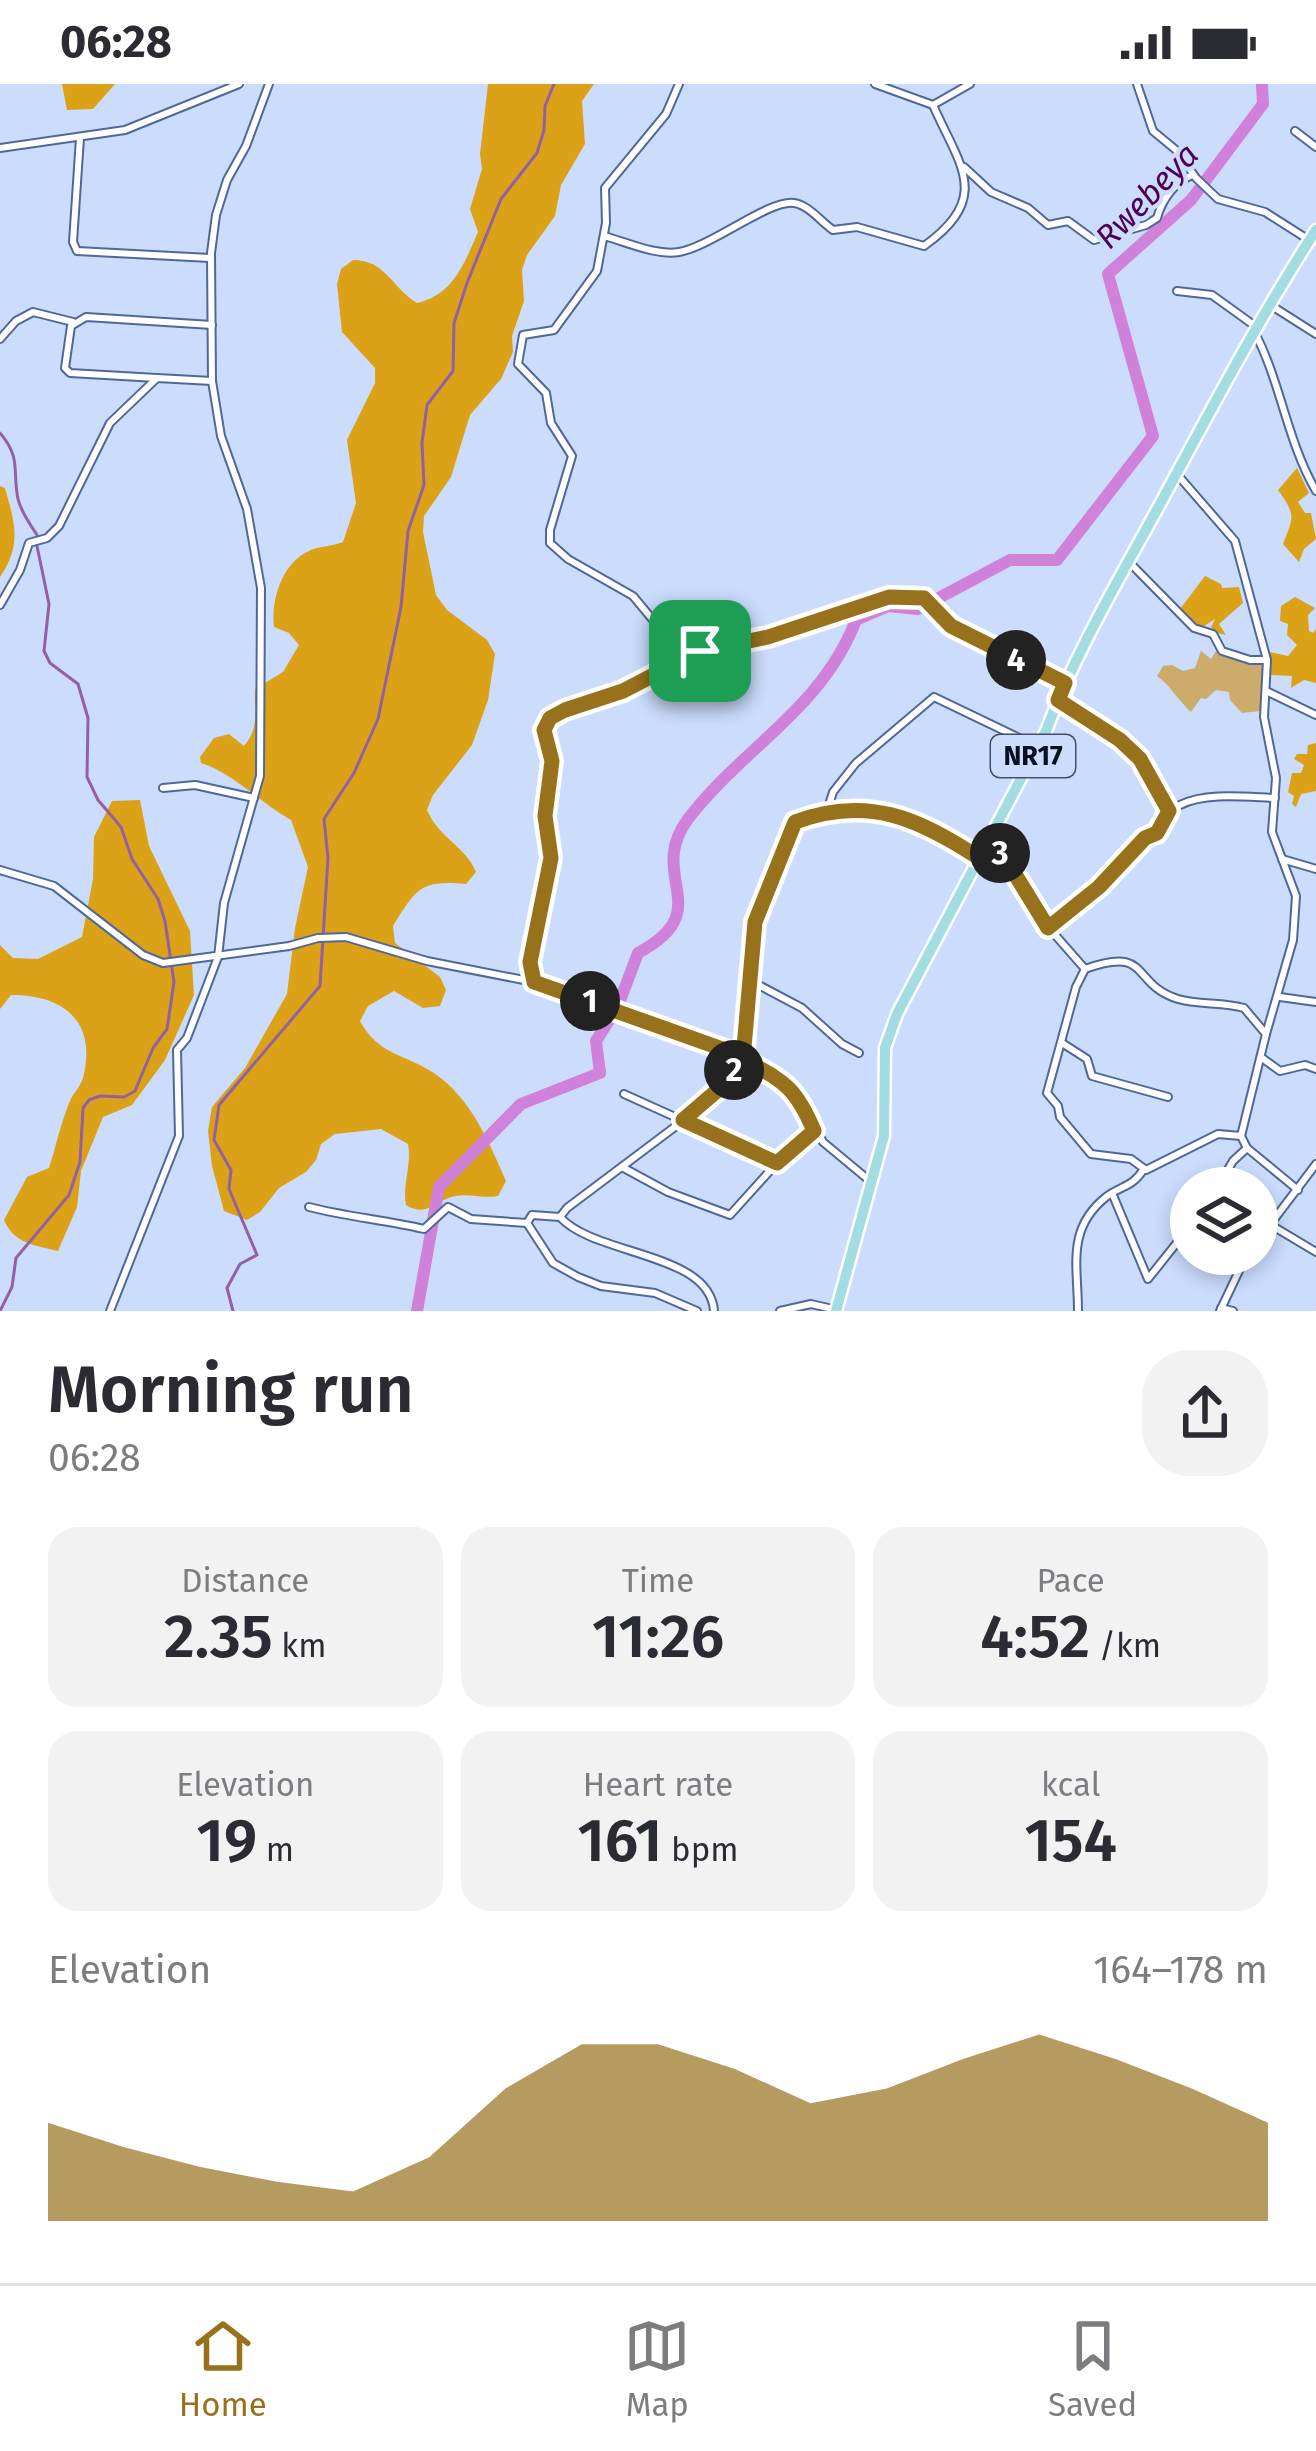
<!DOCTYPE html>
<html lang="en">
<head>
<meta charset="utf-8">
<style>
  :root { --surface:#fff; --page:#f2f2f3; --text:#2b2b33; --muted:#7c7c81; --line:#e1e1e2; --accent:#97711c }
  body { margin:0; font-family:"Fira Sans",sans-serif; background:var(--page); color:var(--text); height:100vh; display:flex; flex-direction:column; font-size:45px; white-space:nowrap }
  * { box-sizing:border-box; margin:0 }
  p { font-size:39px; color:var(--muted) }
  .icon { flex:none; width:66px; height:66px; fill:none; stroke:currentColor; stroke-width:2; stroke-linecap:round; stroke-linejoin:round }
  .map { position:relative; height:1227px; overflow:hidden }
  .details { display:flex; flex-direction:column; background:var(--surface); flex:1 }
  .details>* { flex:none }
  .fabs { position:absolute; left:1170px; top:1083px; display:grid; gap:24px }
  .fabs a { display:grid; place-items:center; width:108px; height:108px; border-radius:50%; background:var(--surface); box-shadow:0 6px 18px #0003; font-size:60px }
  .pin { position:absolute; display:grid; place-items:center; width:102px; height:102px; color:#fff; margin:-51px; border-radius:24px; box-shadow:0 6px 18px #0006 }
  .km { position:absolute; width:60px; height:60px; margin:-30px; border-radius:50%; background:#222; color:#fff; font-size:33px; line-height:60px; text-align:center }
  .round { display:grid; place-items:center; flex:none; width:126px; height:126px; border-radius:48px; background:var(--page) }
  .head { display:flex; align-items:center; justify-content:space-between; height:204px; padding:0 48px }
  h1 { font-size:66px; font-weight:600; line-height:90px }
  .metrics { display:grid; grid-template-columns:repeat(3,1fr); gap:18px; height:204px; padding:12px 48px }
  .metrics div { display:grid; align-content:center; border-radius:30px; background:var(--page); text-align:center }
  .metrics b { font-size:60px; font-weight:600 }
  .metrics small { font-size:33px; font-weight:400 }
  .metrics p { font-size:33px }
  .chart { height:336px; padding:24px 48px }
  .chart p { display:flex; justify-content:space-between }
  .chart svg { width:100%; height:216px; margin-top:12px; fill:var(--accent); opacity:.7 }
  .status { display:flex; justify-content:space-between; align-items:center; height:84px; padding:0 60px; background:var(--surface); direction:ltr }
  .status svg { height:33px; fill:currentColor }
  .dock { display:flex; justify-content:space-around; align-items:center; height:168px; border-top:3px solid var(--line); background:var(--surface); font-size:33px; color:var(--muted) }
  .dock a { display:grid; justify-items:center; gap:6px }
  .dock .active { color:var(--accent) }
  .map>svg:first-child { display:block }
  .green { fill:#cdab6b }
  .forest { fill:#dba217 }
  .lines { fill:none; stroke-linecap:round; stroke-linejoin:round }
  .stream { stroke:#9460a3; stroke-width:3 }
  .river { stroke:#d082da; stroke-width:12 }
  .minor-casing { stroke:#4f6897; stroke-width:10 }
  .primary-casing { stroke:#fff; stroke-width:15 }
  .minor { stroke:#fff; stroke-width:6 }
  .primary { stroke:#a3dde3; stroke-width:10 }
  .route-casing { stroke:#fff; stroke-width:24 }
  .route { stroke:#97711c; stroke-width:15 }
  .labels { text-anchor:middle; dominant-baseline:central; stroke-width:9; stroke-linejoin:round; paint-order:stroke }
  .shield { fill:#cbdcfd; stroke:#424c64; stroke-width:3 }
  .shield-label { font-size:27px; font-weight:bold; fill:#070f22 }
  .water-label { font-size:33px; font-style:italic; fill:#4d0056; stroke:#cbdcfd }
</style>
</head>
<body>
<div class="status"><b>06:28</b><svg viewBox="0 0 49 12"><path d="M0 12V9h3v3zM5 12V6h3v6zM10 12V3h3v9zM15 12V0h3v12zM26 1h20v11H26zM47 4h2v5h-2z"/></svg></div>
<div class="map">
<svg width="1316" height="1227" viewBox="0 0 1316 1227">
  <rect width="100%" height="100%" fill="#cbdcfd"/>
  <path class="green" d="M1201,567L1211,575L1216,567L1262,579L1261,627L1242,629L1230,616L1229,608L1216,606L1206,615L1201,614L1191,628C1178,616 1170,601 1157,592L1163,582L1172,581L1183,587L1195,584Z"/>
  <g class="forest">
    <polygon points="62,0 115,0 93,25 67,26"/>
    <path d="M488,0H594L582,17L585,60L561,101L555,132L527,171L522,186L524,217L512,252L513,268L501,295L470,331L451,393L424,432L423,448L436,511L447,526L487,556L495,570L488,616L472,661L433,711L427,726C438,753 466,763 476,788L466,800C420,796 417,804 393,842L395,859L440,893L446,906L440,922L423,924L394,907L368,922L360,937C378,971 405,970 434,989C471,1014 489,1058 506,1097L498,1112C483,1115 470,1109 455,1112C435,1116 427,1134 406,1121C402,1100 412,1082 408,1060L381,1045L335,1050L321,1060L316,1076L306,1088L279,1104L260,1128L247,1136L224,1127L212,1082L208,1047L212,1023L245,984L287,910L295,844L308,783L291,736C260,719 235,690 201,679L200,673L214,654L229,650L244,662C260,643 254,628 255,605L283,588L299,561L289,549L274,543C271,517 281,481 307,468C317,462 331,463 343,458L356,419L347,356L375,299V284L342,248L337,200L341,185L353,176C386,176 392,204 417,219C453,211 464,180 478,148L470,125L482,85L480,70Z"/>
    <path d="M1297,384L1309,409L1298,418L1305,429H1311L1316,455L1304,465L1299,478L1283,460C1293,434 1297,432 1278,406Z"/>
    <path d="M0,402L5,404C15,440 22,460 0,493Z"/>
    <polygon points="1205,492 1221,500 1222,504 1239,503 1243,519 1219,540 1226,551 1217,549 1211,543 1215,535 1201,544 1180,525"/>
    <polygon points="1295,513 1315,524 1308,531 1309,547 1313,549 1316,545 1316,599 1304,596 1291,604 1292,592 1271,591 1270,568 1288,572 1297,561 1287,551 1288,540 1280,537 1281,522"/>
    <polygon points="1316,659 1316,707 1301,710 1296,723 1292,720 1294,712 1288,708 1292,689 1301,689 1304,681 1294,675 1297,670 1307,670 1308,661"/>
    <path d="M140,716L149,762L190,847L194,911L165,976L132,1021L103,1033L81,1087L77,1123L58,1167C35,1161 14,1160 4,1136L27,1093L49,1084C56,1062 61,1039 69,1019C72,1010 80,1004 83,994C97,938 65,911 11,911L0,925V861L13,874L38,875L82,853L93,795L94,753L112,717Z"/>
  </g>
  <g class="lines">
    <g class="stream">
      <path d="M0,349C22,375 12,387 18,415C21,428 30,440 37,451"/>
      <polyline points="0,1227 12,1203 16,1174 69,1111 80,1078 83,1024 89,1016 100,1012 124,1013 135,1007 153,964 167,945 174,898 165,837 158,815 132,775 121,743 98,716 87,693 88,634 78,600 50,579 44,567 49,520 37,462"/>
      <polyline points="233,1227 227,1204 240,1180 257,1171 229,1105 231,1086 214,1056 219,1021 320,902 328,774 324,735 354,689 378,635 401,523 408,447 424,401 422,359 427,321 453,287 454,239 467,199 501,115 537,69 544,46 545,22 554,0"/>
    </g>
    <g class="river">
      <path d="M618,922L638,869C719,826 645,793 688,735C742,664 822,625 856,536L888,522L918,525L1010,476H1057L1153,352L1108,190L1191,116L1263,20L1262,0"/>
      <polyline points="417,1227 439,1103 521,1020 600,989 596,957 613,930"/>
    </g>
    <g class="minor-casing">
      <g id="minor">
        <polyline points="679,0 666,30 605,104 606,139 597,187 554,246 523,251 518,280 546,309 551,339 572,372 550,446 550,459 568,475 633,512 653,536 698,566"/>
        <polyline points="875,0 933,21 970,0"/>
        <polyline points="1137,0 1153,47 1176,66 1196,94 1218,115 1265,128 1309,156"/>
        <polyline points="1295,47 1316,63"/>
        <polyline points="80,54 73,158 77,167 210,174"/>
        <polyline points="0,64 125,46 239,0"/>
        <path d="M964,83L991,108L1028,124L1048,141L1068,137L1094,156L1146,141L1157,134C1162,116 1175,97 1193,91"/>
        <path d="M604,152C627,158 656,172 679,168C710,163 770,115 794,119C809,121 821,138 833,146L857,143L924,162C993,113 959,81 933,21"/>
        <polyline points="1177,207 1212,211 1255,242"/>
        <polyline points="1272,222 1316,250"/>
        <path d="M1255,249C1281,299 1287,357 1316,407"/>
        <polyline points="0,255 16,237 33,228 73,238"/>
        <polyline points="157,294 70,289 65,284 71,242 86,233 212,241"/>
        <polyline points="1176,389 1235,457 1267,576 1264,633 1276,694 1272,748 1296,812 1293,856 1266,950"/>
        <polyline points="1128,477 1194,544 1213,550 1222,567 1250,576 1267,576"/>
        <polyline points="0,521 20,486 29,459 47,454 59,442 110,339 157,294 212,297"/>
        <polyline points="1266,607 1316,631"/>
        <polyline points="1060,618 1120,656 1140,675 1169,727"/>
        <polyline points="163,704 195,701 254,714"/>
        <path d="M827,727C887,723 930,742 979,774"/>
        <path d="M990,758L1005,774L1049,844L1085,885C1151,861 1130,900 1178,915C1198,921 1223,918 1244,924L1266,950L1241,1052L1247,1064L1298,1106"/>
        <polyline points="1282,775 1316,785"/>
        <polyline points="0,786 54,802 143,871 163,879 289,862 318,854 346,853 427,877 534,898 598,920 731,968 784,998 800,1016 823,1058 870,1097"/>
        <path d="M1049,844C1084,812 1120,779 1156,749C1167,740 1166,727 1180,721C1206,708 1246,713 1275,714"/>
        <polyline points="1085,885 1076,903 1047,1009 1058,1022 1060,1033 1091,1070 1131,1075 1146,1086 1218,1050 1241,1052"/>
        <polyline points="534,898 530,878 551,774 545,732 552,677 544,646 550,635 565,625 623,607 706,564 768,553 889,513 924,515 951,542 1065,599"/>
        <polyline points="753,898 802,924 842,960 859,969"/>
        <polyline points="1280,913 1316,918"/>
        <polyline points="1062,959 1087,975 1092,992 1168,1013"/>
        <polyline points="1262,974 1280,987 1305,981 1316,985"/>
        <polyline points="624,1010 777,1079"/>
        <polyline points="622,1083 668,1108 730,1131 777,1079 814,1047"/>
        <polyline points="1217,1104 1233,1077 1247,1064"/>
        <polyline points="1112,1109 1148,1195 1191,1141"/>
        <path d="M309,1123C348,1133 386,1136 424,1145L448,1123L471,1135L527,1139L553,1179L578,1193L601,1202L655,1209L697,1227"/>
        <path d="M560,1133C595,1172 710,1168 714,1227"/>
        <polyline points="527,1139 532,1131 560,1133 567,1124 704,1021 743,975 756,838 795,738 827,727 833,708 856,679 934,613 1038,663"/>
        <polyline points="1271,1141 1316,1168"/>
        <polyline points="1257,1158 1316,1080"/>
        <polyline points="1221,1224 1233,1227"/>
        <polyline points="110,1227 179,1052 177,966 187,954 218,873 224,819 260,692 261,504 247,425 221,352 212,297 211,169 216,131 227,96 246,62 269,0"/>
        <polyline points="780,1227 811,1220 837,1226"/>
        <path d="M1078,1227C1078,1182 1066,1145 1106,1113C1120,1102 1133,1103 1143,1086"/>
        <polyline points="1220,1227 1247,1170"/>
      </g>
    </g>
    <g class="primary-casing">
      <path id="primary" d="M836,1227L884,1052L885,964L897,930L1046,647C1077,564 1124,487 1166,409C1214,320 1261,231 1316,146"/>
    </g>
    <use href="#minor" class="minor"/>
    <use href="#primary" class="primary"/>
  </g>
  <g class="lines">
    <g class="route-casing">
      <path id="route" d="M700,567L623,607L565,626L550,634L544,646L552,677L545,732L551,774L530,878L534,898L731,968C777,996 792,994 814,1047L777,1079L683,1036L719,1005L743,975L755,838L795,738C867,711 918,734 979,774L989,757L1005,774L1048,844L1099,803L1145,754L1157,749L1169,727L1140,675L1120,656L1058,616L1065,599L951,542L924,514L889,513L768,553L700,567"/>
    </g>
    <use href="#route" class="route"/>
  </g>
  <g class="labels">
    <rect class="shield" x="991" y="651" width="84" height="42" rx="9"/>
    <g class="shield-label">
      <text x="1033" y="672">NR17</text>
    </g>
    <g class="water-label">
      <text transform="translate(1147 112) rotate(-46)">Rwebeya</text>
    </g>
  </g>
</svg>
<div class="fabs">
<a><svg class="icon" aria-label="layers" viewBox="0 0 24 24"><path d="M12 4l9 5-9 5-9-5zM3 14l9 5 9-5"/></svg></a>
</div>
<div class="pin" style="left:700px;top:567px;background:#1e9e55"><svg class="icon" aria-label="arrive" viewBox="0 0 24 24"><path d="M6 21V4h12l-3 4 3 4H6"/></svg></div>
<b class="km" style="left:590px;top:917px">1</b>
<b class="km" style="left:734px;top:986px">2</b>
<b class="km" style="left:1000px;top:769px">3</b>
<b class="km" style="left:1016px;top:576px">4</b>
</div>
<section class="details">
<div class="head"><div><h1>Morning run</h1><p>06:28</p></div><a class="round"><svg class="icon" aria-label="share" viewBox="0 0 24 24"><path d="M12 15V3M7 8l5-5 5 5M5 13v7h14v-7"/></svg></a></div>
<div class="metrics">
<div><p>Distance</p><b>2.35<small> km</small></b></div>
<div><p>Time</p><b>11:26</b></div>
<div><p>Pace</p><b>4:52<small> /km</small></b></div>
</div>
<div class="metrics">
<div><p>Elevation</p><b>19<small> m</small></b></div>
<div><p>Heart rate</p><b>161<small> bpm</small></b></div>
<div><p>kcal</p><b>154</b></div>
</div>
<div class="chart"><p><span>Elevation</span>164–178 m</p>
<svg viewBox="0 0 160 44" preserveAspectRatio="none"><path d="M0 44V24L10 29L20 33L30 36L40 38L50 31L60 17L70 8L80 8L90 13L100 20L110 17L120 11L130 6L140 11L150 17L160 24V44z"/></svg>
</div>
</section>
<nav class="dock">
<a class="active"><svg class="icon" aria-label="home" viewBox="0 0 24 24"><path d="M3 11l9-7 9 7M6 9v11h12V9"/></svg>Home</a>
<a><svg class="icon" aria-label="map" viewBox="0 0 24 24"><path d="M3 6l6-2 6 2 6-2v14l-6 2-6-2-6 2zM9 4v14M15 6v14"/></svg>Map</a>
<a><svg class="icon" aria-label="saved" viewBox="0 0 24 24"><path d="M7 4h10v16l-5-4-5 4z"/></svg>Saved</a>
</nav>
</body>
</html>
